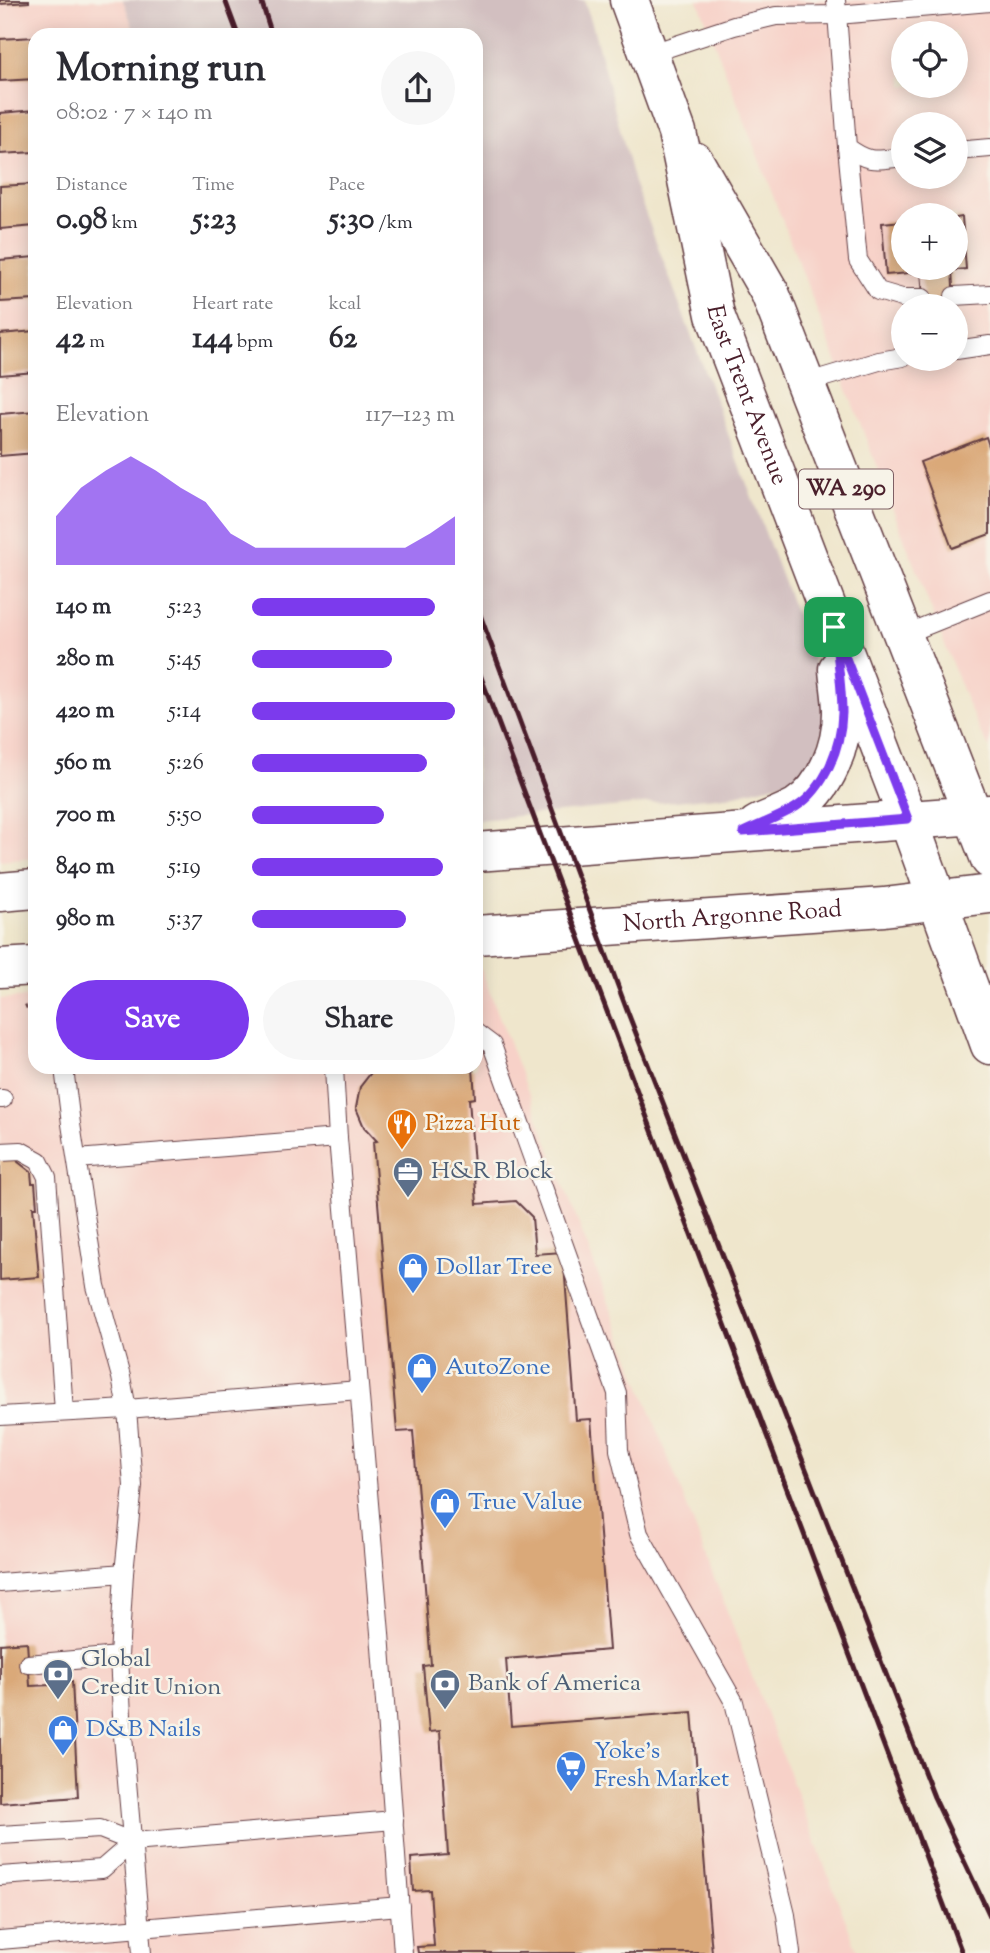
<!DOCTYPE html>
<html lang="en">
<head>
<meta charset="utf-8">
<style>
  :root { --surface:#fff; --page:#f7f7f7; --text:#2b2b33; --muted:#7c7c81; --accent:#7c3aed }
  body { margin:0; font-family:"Sorts Mill Goudy",serif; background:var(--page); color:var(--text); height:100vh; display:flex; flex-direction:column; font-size:26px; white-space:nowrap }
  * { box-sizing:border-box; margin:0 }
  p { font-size:23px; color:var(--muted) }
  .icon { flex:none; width:38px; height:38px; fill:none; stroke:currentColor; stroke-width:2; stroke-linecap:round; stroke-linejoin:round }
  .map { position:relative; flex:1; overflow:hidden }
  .side { position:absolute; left:28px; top:28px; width:455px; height:1046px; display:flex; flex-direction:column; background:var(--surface); border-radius:21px; box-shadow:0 4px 18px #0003 }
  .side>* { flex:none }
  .controls { position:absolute; left:891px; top:21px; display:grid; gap:14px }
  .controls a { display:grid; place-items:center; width:77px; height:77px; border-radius:50%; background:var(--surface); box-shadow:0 4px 18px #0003; font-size:35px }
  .pin { position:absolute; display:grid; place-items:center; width:60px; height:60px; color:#fff; margin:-30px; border-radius:14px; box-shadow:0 4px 10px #0006 }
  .round { display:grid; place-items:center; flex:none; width:74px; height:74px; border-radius:37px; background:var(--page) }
  .summary { display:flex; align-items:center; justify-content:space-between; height:119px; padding:0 28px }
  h1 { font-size:38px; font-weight:700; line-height:52px }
  .stats { display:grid; grid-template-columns:repeat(3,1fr); gap:10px; height:119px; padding:7px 28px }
  .stats div { display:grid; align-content:center }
  .stats b { font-size:30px; font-weight:700 }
  .stats small { font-size:19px; font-weight:400 }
  .stats p { font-size:19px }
  .chart { height:196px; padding:14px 28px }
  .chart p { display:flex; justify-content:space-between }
  .chart svg { width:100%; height:126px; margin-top:7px; fill:var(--accent); opacity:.7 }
  .cta { display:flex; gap:14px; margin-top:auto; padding:14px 28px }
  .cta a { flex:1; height:80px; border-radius:42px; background:var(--accent); color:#fff; font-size:28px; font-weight:700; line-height:80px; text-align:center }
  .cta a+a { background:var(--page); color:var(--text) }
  ul { padding:0 28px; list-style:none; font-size:23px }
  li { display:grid; grid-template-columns:112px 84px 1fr; align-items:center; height:52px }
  li i { height:18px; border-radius:9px; background:var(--accent) }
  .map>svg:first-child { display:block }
  .built { fill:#f7d1c8; fill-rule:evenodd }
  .industrial { fill:#d2bfc0 }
  .building { fill:#daa979 }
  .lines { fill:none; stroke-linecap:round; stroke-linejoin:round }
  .service-casing { stroke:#633d43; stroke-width:20 }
  .primary-casing { stroke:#633d43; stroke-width:41 }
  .path { stroke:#633d43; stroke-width:4.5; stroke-dasharray:2 5; stroke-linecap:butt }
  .service { stroke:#fff; stroke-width:18 }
  .primary { stroke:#fff; stroke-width:38 }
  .rail { stroke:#4a1f2b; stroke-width:5 }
  .route-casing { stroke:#fff; stroke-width:14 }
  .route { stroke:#7c3aed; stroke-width:9 }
  .labels { text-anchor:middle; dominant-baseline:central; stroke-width:5; stroke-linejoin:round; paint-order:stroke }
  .shield { fill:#f7f3e8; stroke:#7e5f64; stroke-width:2 }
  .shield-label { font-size:23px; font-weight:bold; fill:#4a1f2b }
  .street-label { font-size:24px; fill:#4a1f2b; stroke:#f7f3e8 }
  .food-label { font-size:24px; fill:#c56008; stroke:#f7f3e8; text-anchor:start }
  .service-label { font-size:24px; fill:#4e5e75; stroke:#f7f3e8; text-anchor:start }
  .shop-label { font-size:24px; fill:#366cbe; stroke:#f7f3e8; text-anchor:start }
</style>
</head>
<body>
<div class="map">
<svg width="990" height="1953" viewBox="0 0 990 1953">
  <rect width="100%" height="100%" fill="#f7f3e8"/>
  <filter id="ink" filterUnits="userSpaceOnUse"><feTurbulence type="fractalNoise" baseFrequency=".0143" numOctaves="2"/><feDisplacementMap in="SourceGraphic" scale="14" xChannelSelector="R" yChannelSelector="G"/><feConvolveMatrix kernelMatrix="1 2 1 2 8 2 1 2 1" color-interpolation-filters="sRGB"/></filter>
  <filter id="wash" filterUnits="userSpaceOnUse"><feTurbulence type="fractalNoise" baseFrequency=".00686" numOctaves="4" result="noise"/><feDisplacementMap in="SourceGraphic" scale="28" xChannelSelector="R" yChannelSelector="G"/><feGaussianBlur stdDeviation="1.57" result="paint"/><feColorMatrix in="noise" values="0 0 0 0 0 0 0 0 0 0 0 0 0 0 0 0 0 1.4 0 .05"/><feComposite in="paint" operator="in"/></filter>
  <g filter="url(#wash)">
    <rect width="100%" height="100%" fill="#efe6cc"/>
    <g class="built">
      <polygon points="0,0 123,0 136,35 35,35 35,858 0,861"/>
      <path d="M698,0H990V748L981,734L966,700ZM903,33H956V86H903ZM903,124H956V177H903ZM903,215H956V268H903ZM903,306H956V359H903Z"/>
      <polygon points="476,969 481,969 858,1953 0,1953 0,999 35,997 35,1068 476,1068"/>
    </g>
    <polygon class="industrial" points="123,0 584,0 592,23 634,183 826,695 828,721 813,758 800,772 785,782 727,796 476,820 476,35 136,35"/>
    <g id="blocks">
      <g class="building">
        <polygon points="0,0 29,0 29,2 0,4"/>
        <polygon points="35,37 35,79 0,81 0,39"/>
        <polygon points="35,110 35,152 0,154 0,113"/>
        <polygon points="35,184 35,226 0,229 0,186"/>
        <polygon points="935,209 936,215 914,215 913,210"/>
        <polygon points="962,217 966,269 956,270 956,218"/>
        <polygon points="903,221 903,268 952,268 954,306 924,306 921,272 886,275 882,223"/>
        <polygon points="35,257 35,300 0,302 0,260"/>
        <polygon points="35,331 35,372 0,375 0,334"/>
        <polygon points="35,411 35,453 0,456 0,414"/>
        <polygon points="986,437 990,449 990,534 952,548 920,462"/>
        <polygon points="378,1068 473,1068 475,1098 469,1099 477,1204 516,1201 532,1217 535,1254 563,1252 576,1420 591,1419 609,1650 506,1659 511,1726 692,1712 712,1953 418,1953 417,1947 434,1946 430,1890 413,1891 411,1858 448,1855 440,1731 429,1732 423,1666 431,1665 413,1431 397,1432 373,1142 377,1141 364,1127 356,1108 360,1087 374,1069"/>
        <polygon points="17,1158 18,1162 31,1172 32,1183 35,1183 37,1207 33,1207 39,1277 0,1280 0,1160"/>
        <polygon points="27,1642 30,1686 52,1685 53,1682 72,1681 78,1797 0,1803 0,1644"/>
      </g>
    </g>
  </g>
  <g filter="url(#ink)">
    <use href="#blocks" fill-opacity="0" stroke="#633d43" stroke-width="2"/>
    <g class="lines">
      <g class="service-casing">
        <g id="service">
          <path d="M836,0L847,147C870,164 876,160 903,157"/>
          <polyline points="649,54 734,26 776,16 837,15 990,2"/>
          <polyline points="847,147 858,260 878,291 902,298 923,298"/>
          <polyline points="956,151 990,148"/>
          <polyline points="954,296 990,294"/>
          <polyline points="956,350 990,345"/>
          <polyline points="805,383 879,361 903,357"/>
          <polyline points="903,635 990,600"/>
          <polyline points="476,1033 492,1045 617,1393 619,1450 639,1534 734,1702 786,1915 791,1953"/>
          <polyline points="64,1068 71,1124 96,1286 121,1377 127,1409 133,1486 124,1573 119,1656 123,1736 142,1953"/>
          <polyline points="0,1099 3,1099"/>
          <polyline points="338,1138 380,1633 403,1953"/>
          <polyline points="0,1152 21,1151 39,1161 47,1177 64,1411"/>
          <polyline points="77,1159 338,1138 334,1068"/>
          <polyline points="0,1416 127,1409 359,1390"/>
          <polyline points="0,1583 124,1573"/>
          <polyline points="28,1664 119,1656"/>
          <polyline points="0,1835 100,1829 133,1842 394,1820"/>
          <polyline points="0,1876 102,1869 133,1842"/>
          <polyline points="0,1940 400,1906"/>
        </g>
      </g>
      <g class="primary-casing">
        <g id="primary">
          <path id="s1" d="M629,0L677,132L715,315L908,819L990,1045"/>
          <polyline points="694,161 770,293 990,859"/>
          <path d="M757,825C770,819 784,814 797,807C826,788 842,746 842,712C842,698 839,683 838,669"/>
          <polyline points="476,852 990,814"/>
          <polyline points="0,892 35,889"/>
          <path id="s2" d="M476,935L884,907L990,894"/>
          <polyline points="0,968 35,966"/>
        </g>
      </g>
      <polyline class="path" points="25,1007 35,1003"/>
      <use href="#service" class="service"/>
      <use href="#primary" class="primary"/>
      <g class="rail">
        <polyline points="225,0 238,35"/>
        <polyline points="261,0 272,35"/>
        <polyline points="476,604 628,1013 934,1797 990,1916"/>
        <polyline points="476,664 962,1953"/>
      </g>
    </g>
  </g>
  <g class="lines" filter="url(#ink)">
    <g class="route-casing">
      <path id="route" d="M834,627L908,819L743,832C760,824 780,817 796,807C826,788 841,746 842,713C842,685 837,655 834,627Z"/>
    </g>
    <use href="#route" class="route"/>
  </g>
  <defs>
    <g id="restaurant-pin" transform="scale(1.575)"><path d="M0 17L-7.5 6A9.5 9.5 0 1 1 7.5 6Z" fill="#e8710a" stroke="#f7f3e8"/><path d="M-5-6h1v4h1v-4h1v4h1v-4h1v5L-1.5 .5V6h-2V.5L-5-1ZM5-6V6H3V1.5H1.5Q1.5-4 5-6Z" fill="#fff"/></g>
    <g id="office-pin" transform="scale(1.575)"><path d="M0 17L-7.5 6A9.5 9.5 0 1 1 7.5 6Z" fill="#5c6f8a" stroke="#f7f3e8"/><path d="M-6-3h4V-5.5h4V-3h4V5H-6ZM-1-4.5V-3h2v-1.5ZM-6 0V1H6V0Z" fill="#fff"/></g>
    <g id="shop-pin" transform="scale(1.575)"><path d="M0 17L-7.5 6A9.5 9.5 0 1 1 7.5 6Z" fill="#3f7fe0" stroke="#f7f3e8"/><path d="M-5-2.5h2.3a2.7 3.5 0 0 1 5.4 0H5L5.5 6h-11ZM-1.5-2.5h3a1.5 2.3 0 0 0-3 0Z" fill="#fff"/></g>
    <g id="bank-pin" transform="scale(1.575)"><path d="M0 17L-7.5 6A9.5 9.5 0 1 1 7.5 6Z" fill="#5c6f8a" stroke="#f7f3e8"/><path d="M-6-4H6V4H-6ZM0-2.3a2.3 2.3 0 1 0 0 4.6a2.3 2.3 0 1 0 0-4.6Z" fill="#fff"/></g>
    <g id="supermarket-pin" transform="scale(1.575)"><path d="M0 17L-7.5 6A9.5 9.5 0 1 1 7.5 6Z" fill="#3f7fe0" stroke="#f7f3e8"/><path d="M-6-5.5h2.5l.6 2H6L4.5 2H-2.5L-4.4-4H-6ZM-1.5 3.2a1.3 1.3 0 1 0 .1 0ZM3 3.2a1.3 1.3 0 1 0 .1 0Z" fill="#fff"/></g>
  </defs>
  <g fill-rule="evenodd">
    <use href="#restaurant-pin" x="402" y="1124"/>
    <use href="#office-pin" x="408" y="1172"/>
    <use href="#shop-pin" x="413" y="1268"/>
    <use href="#shop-pin" x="422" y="1368"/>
    <use href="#shop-pin" x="445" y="1503"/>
    <use href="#bank-pin" x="58" y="1674"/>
    <use href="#bank-pin" x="445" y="1684"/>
    <use href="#shop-pin" x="63" y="1730"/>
    <use href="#supermarket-pin" x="571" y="1766"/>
  </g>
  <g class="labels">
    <rect class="shield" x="799" y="469.5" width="94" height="39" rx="5"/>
    <g class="shield-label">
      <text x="846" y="489">WA 290</text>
    </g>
    <g class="street-label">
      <text stroke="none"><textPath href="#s1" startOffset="413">East Trent Avenue</textPath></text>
      <text stroke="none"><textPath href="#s2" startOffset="257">North Argonne Road</textPath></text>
    </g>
    <g class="food-label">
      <text x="425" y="1124">Pizza Hut</text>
    </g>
    <g class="service-label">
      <text x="431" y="1172">H&amp;R Block</text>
      <text x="81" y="1660">Global<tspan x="81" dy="28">Credit Union</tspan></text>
      <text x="468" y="1684">Bank of America</text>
    </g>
    <g class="shop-label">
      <text x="436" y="1268">Dollar Tree</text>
      <text x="445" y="1368">AutoZone</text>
      <text x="468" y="1503">True Value</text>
      <text x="86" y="1730">D&amp;B Nails</text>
      <text x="594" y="1752">Yoke's<tspan x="594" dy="28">Fresh Market</tspan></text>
    </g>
  </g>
</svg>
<div class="controls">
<a><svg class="icon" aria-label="locate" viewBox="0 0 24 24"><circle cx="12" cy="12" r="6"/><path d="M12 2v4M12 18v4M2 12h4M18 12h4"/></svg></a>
<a><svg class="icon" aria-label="layers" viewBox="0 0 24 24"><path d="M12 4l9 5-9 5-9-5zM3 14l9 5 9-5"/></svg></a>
<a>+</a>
<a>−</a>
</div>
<div class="pin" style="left:834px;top:627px;background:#1e9e55"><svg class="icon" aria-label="arrive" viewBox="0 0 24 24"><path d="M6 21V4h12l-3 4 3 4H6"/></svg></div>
<section class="side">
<div class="summary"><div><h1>Morning run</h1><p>08:02 · 7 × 140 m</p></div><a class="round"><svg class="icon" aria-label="share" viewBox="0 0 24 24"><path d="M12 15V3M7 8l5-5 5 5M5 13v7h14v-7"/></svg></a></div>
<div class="stats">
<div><p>Distance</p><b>0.98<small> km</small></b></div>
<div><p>Time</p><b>5:23</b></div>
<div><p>Pace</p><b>5:30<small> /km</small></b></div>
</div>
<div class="stats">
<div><p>Elevation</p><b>42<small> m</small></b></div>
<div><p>Heart rate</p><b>144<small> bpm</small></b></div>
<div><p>kcal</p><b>62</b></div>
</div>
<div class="chart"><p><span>Elevation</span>117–123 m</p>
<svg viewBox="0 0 160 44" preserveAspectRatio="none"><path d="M0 44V27L10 17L20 11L30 6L40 11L50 17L60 22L70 33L80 38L90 38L100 38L110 38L120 38L130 38L140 38L150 33L160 27V44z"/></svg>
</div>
<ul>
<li><b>140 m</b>5:23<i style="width:90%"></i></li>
<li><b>280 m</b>5:45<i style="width:69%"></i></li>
<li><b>420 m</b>5:14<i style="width:100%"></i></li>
<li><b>560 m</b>5:26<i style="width:86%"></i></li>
<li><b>700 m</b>5:50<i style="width:65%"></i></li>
<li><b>840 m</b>5:19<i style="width:94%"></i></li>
<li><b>980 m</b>5:37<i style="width:76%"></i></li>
</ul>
<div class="cta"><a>Save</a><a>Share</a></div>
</section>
</div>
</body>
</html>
